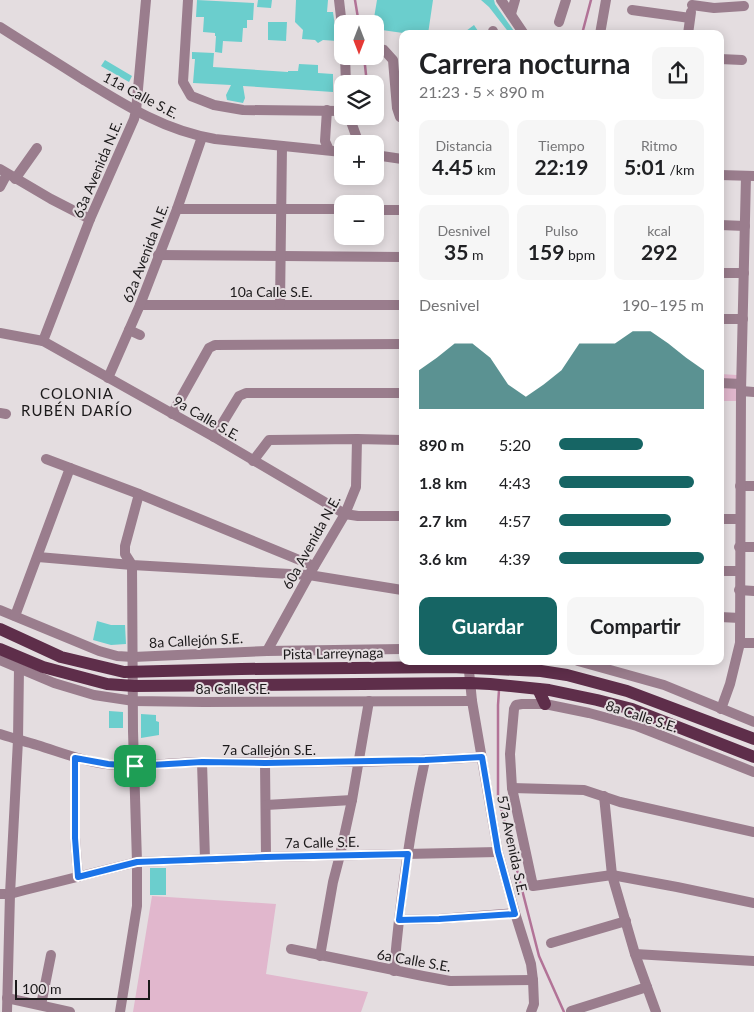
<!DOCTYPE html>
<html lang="es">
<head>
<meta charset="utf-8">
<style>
  :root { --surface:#fff; --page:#f6f6f6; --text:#202124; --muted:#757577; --accent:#166564 }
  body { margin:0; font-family:Lato,sans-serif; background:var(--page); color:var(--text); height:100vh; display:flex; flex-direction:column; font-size:19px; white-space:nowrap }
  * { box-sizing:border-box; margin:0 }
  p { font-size:16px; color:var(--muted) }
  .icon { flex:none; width:28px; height:28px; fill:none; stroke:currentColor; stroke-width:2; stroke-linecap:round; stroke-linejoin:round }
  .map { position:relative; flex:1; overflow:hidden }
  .sheet { position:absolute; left:399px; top:30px; width:325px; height:635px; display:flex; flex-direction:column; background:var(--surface); border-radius:10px; box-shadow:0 2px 12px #0003 }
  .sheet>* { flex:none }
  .needle { width:32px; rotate:180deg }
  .buttons { position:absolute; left:334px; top:15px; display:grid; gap:10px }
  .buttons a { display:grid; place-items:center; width:50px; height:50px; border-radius:10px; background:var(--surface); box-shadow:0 2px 12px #0003; font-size:25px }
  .scale { position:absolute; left:15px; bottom:12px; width:135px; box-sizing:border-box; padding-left:5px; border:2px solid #1b191a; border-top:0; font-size:14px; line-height:18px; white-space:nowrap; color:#1b191a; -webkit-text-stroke:4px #e4dde0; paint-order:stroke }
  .pin { position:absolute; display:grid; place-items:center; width:42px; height:42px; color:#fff; margin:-21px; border-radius:10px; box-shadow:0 2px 8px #0006 }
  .round { display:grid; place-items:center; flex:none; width:52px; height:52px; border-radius:10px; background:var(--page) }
  .overview { display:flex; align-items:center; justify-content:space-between; height:85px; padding:0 20px }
  h1 { font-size:28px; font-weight:700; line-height:38px }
  .figures { display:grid; grid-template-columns:repeat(3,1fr); gap:8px; height:85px; padding:5px 20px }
  .figures div { display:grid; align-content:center; border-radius:10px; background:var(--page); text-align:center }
  .figures b { font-size:21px; font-weight:700 }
  .figures small { font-size:14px; font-weight:400 }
  .figures p { font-size:14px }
  .chart { height:140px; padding:10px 20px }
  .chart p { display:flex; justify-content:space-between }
  .chart svg { width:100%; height:90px; margin-top:5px; fill:var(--accent); opacity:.7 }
  .cta { display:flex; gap:10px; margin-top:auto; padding:10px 20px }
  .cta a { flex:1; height:58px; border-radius:10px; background:var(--accent); color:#fff; font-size:20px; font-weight:700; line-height:58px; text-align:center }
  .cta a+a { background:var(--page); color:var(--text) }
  ul { padding:0 20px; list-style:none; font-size:16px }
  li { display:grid; grid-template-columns:80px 60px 1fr; align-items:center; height:38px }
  li i { height:12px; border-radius:6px; background:var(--accent) }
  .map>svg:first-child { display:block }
  .green { fill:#e1b7cd }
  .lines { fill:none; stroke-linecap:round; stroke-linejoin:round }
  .stream { stroke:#b27397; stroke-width:2.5 }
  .building { fill:#6bcecd }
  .minor { stroke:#9a7d8d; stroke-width:10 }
  .major { stroke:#5e2e4a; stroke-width:12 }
  .route-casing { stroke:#fff; stroke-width:10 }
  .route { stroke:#1a73e8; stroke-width:6 }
  .labels { text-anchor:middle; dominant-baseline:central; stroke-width:4; stroke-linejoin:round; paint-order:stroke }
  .street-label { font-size:14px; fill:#1b191a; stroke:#e4dde0 }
  .neighbourhood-label { font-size:15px; letter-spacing:1px; fill:#1b191a; stroke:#e4dde0 }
</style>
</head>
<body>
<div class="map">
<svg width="754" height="1012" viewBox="0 0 754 1012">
  <rect width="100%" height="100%" fill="#e4dde0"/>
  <g class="green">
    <polygon points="720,374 737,375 737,401 720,401"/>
    <polygon points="152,896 276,904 266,974 368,992 361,1012 133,1012"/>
  </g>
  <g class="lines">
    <g class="stream">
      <polyline points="355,0 359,24"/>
      <polyline points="582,34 591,0"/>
      <polyline points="364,56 367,84"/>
      <polyline points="369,116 369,120"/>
      <polyline points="499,690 498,705 498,796 539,956 564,1012"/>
    </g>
  </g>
  <g class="building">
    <polygon points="197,0 254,3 253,20 247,20 247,28 243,28 242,42 223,41 222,53 215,52 216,36 215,36 215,33 203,32 204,17 196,17"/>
    <polygon points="258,0 272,0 271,8 257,7"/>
    <polygon points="296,0 328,0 327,12 333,12 337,41 323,40 318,43 315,40 302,39 303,30 295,22"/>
    <polygon points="377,0 433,0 428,34 410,34 375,29 375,24 373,24"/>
    <polygon points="481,0 494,0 495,4 516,34 510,34 489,7"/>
    <polygon points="268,22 287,22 286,41 268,40"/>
    <polygon points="474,25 480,34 462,34"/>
    <polygon points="192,52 214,53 213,67 288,72 288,71 298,71 299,64 318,65 318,73 333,74 333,92 243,86 245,98 243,103 227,100 226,95 231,85 193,83 195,59 192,59"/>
    <polygon points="105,60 132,76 129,82 101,66"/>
    <polygon points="97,621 111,625 125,625 126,644 111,645 93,640"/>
    <polygon points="109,711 123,712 123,728 109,728"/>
    <polygon points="141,714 156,715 156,721 159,722 159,735 141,738"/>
    <rect x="150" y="868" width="16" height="27"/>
  </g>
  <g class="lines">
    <g class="minor">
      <polyline points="188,0 183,82 191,96 214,105 243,110 342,111"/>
      <polyline points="339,0 342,26"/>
      <polyline points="501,0 524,34"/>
      <polyline points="692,5 714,8 744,6"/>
      <polyline points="632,10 690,18"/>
      <polyline points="511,14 515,0"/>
      <polyline points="559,22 566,0"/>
      <path d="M0,27C28,45 56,62 84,80C126,106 166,131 215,139L342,152"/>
      <polyline points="493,31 494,34"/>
      <polyline points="600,34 606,0"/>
      <polyline points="688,34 691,12"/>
      <polyline points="375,48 384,50 393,60 397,108 400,117 402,118"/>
      <polyline points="345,56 346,84"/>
      <polyline points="720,59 742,60"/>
      <polyline points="327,110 325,141 329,150"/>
      <polyline points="349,116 359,144"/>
      <polyline points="375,155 402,159"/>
      <polyline points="0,169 51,199 90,219"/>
      <polyline points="720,175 754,176"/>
      <polyline points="15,179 37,148"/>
      <polyline points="0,187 7,174"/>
      <polyline points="177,209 342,209"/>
      <polyline points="375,210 402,210"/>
      <polyline points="720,225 745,226"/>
      <polyline points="158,255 402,257"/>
      <polyline points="720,273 744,273"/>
      <polyline points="140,305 402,305"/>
      <polyline points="280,305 282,146"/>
      <polyline points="720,319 743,319"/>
      <polyline points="129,330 140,335"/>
      <polyline points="0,333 43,341 214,437 345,514 358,516 402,516"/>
      <polyline points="43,341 90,219 134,119 136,111 146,0"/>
      <polyline points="108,378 140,305 177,209 202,137"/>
      <polyline points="720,383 741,384"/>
      <polyline points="741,391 754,392"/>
      <polyline points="0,413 6,414"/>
      <polyline points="172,414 209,348 215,345 402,344"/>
      <polyline points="214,437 239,396 246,393 402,393"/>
      <polyline points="46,459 139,494 314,566"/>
      <polyline points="253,461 269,440 357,439 402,440"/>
      <polyline points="740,486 754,486"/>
      <polyline points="720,519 740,519"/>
      <polyline points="739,547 754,547"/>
      <polyline points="38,557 132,565 309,575 402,590"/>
      <polyline points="720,571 739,571"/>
      <polyline points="739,590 754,591"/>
      <polyline points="0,610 99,651 117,656 133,657 267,651 402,649"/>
      <polyline points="15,616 70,468"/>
      <polyline points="720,617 740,618"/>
      <polyline points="740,643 754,643"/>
      <polyline points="267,651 309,575 345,514 356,487 357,439"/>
      <polyline points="0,660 54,683 94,695 134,701 204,702 472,701"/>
      <polyline points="468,661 472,701 498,852 515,913 531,964 533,980 534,1004 531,1012"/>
      <polyline points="578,661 664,685 754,722"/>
      <polyline points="721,709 730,684 740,643 741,391 746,176"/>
      <path d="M0,734C12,738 24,741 37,745C60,752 81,761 106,764C139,768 172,762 205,762C297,763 390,763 482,757"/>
      <polyline points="75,758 75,838 78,877"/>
      <polyline points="202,762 205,859"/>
      <polyline points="265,763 266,857"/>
      <polyline points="754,772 637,726 589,713 545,704 522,704 516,705 514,709 510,754 512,788 533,886 612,875 677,887 754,903"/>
      <polyline points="512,788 584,790 620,802 754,832"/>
      <polyline points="604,796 612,875 635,954 656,1012"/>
      <polyline points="266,805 352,800"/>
      <polyline points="0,894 10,894 25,890 137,862 266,857 498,852"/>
      <polyline points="399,920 439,919 515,913"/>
      <polyline points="551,943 626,921"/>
      <polyline points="291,949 423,976 450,981 533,980"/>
      <polyline points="635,954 754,961"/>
      <polyline points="320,956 333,882 340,855 352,800 369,701"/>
      <path d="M394,971C400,900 410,829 425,760"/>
      <polyline points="7,998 70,1012"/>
      <polyline points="41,1005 51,955"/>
      <polyline points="571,1011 647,987"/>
      <polyline points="7,1012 10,894 18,740 19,668"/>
      <polyline points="120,1012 137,906 137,862 133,731 132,565 125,554 125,546 139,494"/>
    </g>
    <g class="major">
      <polyline points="0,629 61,657 124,672 241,669 451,667 541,671 567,675 627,691 754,739"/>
      <polyline points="0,649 43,667 107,684 134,686 470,683 490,684 549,690 597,700 632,709 754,757"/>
      <polyline points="538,689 545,704"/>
    </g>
  </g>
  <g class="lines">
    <g class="route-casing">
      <polygon id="route" points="482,757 498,852 515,914 439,919 399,920 408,854 266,857 137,862 78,877 75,838 75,758 108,764 135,766 202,762 265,763 425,760"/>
    </g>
    <use href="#route" class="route"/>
  </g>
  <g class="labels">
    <g class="street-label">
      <text transform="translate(141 95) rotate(28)">11a Calle S.E.</text>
      <text transform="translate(97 169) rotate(-67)">63a Avenida N.E.</text>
      <text transform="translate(145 253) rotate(-69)">62a Avenida N.E.</text>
      <text x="271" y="291">10a Calle S.E.</text>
      <text transform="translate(207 418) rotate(30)">9a Calle S.E.</text>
      <text transform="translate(311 542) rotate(-61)">60a Avenida N.E.</text>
      <text transform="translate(196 640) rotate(-3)">8a Callejón S.E.</text>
      <text transform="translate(333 653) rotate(-1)">Pista Larreynaga</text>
      <text x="233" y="688">8a Calle S.E.</text>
      <text transform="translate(642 716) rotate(18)">8a Calle S.E.</text>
      <text x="269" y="749">7a Callejón S.E.</text>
      <text transform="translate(322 842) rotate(-1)">7a Calle S.E.</text>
      <text transform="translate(513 845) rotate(78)">57a Avenida S.E.</text>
      <text transform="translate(414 960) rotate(10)">6a Calle S.E.</text>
    </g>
    <g class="neighbourhood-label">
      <text x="77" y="393">COLONIA<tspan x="77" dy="17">RUBÉN DARÍO</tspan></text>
    </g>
  </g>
</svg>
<div class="buttons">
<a><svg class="needle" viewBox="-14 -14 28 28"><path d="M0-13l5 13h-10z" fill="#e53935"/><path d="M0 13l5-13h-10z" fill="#757577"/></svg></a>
<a><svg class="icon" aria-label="layers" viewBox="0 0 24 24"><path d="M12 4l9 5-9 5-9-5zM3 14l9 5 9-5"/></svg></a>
<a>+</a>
<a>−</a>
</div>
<div class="scale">100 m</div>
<div class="pin" style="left:135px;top:766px;background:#1e9e55"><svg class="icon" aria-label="arrive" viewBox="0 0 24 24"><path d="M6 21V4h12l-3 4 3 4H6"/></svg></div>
<section class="sheet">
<div class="overview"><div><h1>Carrera nocturna</h1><p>21:23 · 5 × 890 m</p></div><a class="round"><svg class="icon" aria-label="share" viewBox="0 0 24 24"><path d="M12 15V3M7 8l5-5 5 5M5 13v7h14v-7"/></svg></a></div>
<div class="figures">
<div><p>Distancia</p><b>4.45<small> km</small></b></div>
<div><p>Tiempo</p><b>22:19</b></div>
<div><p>Ritmo</p><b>5:01<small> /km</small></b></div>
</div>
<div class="figures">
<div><p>Desnivel</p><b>35<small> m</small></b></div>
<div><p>Pulso</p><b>159<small> bpm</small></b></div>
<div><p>kcal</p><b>292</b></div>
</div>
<div class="chart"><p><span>Desnivel</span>190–195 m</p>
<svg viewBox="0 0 160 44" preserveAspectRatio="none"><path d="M0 44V25L10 19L20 12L30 12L40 19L50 32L60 38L70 32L80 25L90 12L100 12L110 12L120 6L130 6L140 12L150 19L160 25V44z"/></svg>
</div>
<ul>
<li><b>890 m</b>5:20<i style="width:58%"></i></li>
<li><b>1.8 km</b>4:43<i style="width:93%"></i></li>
<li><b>2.7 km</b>4:57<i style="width:77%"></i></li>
<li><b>3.6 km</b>4:39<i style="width:100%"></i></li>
</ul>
<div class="cta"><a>Guardar</a><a>Compartir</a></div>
</section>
</div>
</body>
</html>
